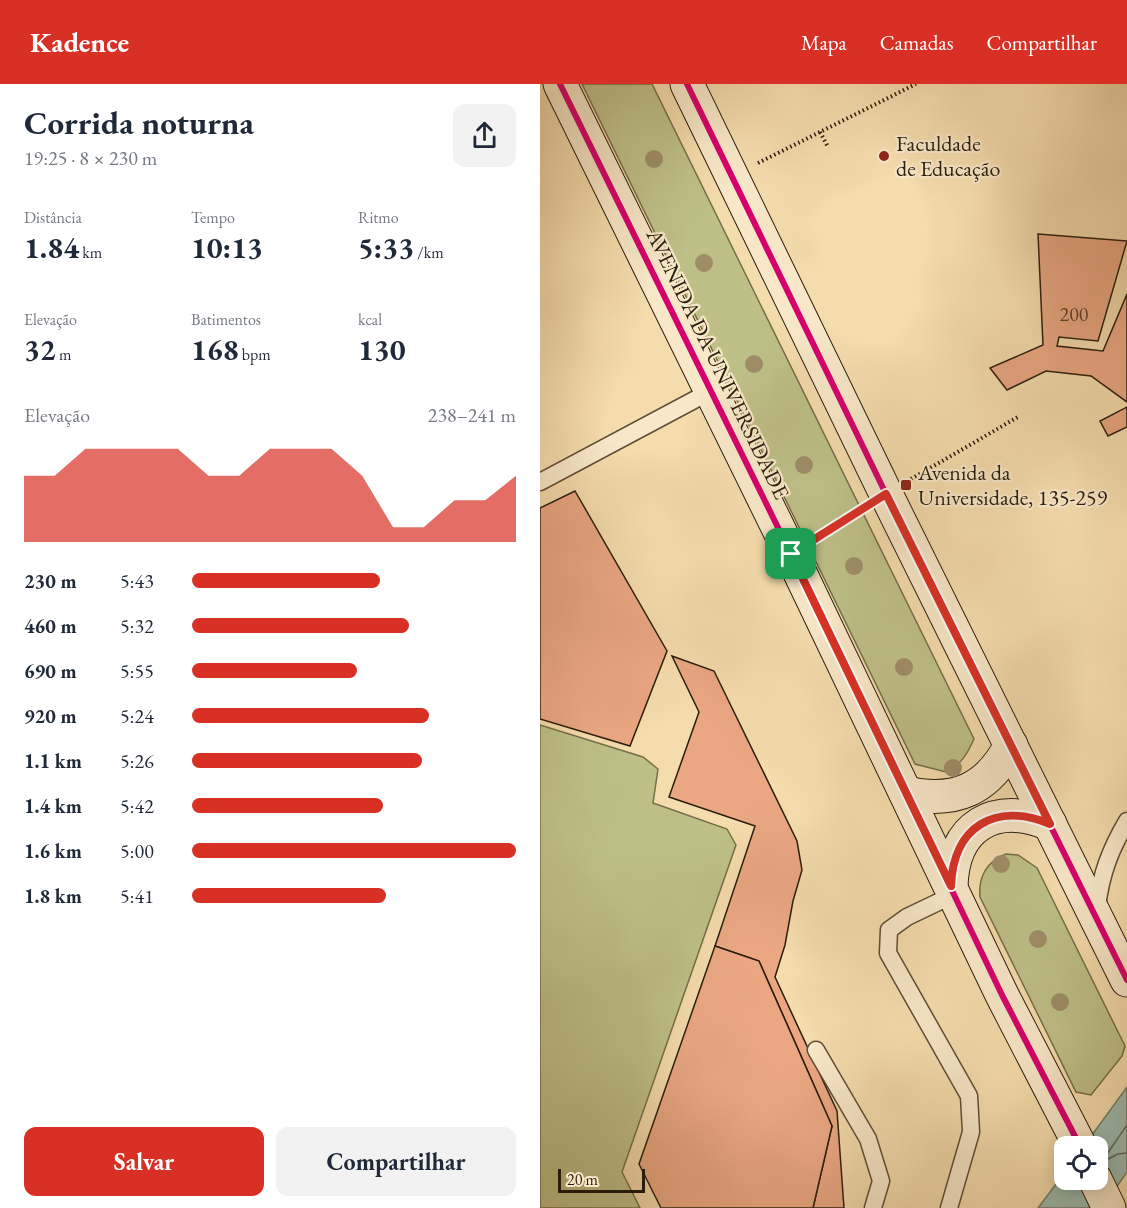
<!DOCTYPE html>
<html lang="pt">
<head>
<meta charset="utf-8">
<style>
  :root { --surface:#fff; --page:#f2f2f3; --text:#1f2937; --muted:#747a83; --accent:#d93025 }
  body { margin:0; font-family:"EB Garamond",serif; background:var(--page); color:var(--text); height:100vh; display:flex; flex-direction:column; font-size:22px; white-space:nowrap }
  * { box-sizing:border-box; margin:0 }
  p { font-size:20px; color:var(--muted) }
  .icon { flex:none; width:33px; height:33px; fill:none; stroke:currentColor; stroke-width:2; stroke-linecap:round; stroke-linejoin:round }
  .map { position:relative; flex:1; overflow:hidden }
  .drawer { display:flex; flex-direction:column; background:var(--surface); width:540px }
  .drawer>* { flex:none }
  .buttons { position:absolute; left:514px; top:1052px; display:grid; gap:12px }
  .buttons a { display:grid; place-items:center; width:54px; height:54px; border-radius:12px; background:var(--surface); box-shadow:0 3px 15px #0003; font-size:30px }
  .scale { position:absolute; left:18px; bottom:15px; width:87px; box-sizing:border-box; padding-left:6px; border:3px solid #2a1d0c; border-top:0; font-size:16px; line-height:21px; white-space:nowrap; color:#2a1d0c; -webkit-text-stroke:4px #f8e8c9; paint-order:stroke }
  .pin { position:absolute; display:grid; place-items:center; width:51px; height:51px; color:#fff; margin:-26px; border-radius:12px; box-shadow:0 3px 9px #0006 }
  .round { display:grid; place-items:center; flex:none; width:63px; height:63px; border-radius:12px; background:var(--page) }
  .headline { display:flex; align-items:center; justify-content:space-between; height:102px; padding:0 24px }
  h1 { font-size:33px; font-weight:700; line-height:45px }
  .metrics { display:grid; grid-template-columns:repeat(3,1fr); gap:9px; height:102px; padding:6px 24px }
  .metrics div { display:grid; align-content:center }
  .metrics b { font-size:30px; font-weight:700 }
  .metrics small { font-size:16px; font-weight:400 }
  .metrics p { font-size:16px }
  .chart { height:168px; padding:12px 24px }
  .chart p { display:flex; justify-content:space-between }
  .chart svg { width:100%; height:108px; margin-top:6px; fill:var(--accent); opacity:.7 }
  .primary-button { display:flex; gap:12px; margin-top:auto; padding:12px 24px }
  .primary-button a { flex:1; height:69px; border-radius:12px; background:var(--accent); color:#fff; font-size:24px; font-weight:700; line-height:69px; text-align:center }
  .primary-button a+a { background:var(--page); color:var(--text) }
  ul { padding:0 24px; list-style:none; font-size:20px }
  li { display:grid; grid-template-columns:96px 72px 1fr; align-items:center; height:45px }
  li i { height:15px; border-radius:8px; background:var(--accent) }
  header { display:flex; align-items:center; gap:36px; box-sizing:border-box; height:84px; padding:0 30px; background:var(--accent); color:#fff }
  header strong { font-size:28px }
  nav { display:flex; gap:33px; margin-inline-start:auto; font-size:21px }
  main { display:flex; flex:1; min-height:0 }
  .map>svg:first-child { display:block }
  .green { fill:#bec088; stroke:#746e4a; stroke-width:1.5 }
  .water { fill:#9cbbae; stroke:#6e7c6d; stroke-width:1.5 }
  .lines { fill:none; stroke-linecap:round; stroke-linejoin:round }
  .shore { stroke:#636c5d; stroke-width:1.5 }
  .building { fill:#eaa782; stroke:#2a1d0c; stroke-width:1.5 }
  .service-casing { stroke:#5d4d34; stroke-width:19 }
  .secondary-casing { stroke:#2a1d0c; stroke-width:35 }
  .path { stroke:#2a1d0c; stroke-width:4; stroke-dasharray:1.5 3; stroke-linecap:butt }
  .service { stroke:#f8e8c9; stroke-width:16 }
  .secondary { stroke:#f8e8c9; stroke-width:33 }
  .cycleway-casing { stroke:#f8e8c9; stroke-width:10 }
  .cycleway { stroke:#d6006c; stroke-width:6 }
  .tree { fill:#9e8e68 }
  .route-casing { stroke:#fff; stroke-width:12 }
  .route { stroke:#d93025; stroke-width:8 }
  .poi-dot { fill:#8f2418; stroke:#f8e8c9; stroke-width:2 }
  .labels { text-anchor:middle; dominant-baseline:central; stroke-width:4.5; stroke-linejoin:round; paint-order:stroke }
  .number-label { font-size:20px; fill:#5a402a }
  .poi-label { font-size:22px; fill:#2a1d0c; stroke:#f8e8c9; text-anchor:start }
  .street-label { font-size:22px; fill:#2a1d0c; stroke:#f8e8c9 }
</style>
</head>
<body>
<header>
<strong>Kadence</strong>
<nav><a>Mapa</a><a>Camadas</a><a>Compartilhar</a></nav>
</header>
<main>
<section class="drawer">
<div class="headline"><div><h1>Corrida noturna</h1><p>19:25 · 8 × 230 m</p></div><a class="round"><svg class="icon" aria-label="share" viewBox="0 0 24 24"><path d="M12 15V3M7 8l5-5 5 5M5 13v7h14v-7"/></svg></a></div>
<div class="metrics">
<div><p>Distância</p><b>1.84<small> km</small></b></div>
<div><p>Tempo</p><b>10:13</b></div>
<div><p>Ritmo</p><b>5:33<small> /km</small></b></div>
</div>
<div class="metrics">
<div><p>Elevação</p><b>32<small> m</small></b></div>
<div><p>Batimentos</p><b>168<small> bpm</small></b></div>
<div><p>kcal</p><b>130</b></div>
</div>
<div class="chart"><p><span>Elevação</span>238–241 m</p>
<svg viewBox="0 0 160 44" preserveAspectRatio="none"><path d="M0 44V17L10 17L20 6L30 6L40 6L50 6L60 17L70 17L80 6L90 6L100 6L110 17L120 38L130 38L140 27L150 27L160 17V44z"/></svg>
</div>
<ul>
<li><b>230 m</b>5:43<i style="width:58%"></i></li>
<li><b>460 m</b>5:32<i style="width:67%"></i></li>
<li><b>690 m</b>5:55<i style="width:51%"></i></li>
<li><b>920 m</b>5:24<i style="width:73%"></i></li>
<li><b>1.1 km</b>5:26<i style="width:71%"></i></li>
<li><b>1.4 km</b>5:42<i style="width:59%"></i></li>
<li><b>1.6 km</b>5:00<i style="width:100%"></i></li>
<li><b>1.8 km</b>5:41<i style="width:60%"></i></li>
</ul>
<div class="primary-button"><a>Salvar</a><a>Compartilhar</a></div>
</section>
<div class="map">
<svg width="587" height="1124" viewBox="0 0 587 1124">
  <rect width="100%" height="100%" fill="#f5dcac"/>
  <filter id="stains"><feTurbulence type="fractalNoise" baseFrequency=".00333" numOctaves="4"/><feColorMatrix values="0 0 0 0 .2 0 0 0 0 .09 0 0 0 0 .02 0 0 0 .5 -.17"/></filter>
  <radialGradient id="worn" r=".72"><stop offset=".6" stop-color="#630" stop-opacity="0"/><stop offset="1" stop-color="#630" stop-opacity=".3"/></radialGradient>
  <g class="green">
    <path d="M42,0H112L434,655C427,670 422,680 406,688L375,680Z"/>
    <polygon points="0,641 103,673 118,685 113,719 187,745 196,761 82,1088 100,1124 0,1124"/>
    <path d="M466,770L478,771L497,784L585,962L582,972L551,1011L536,1008L440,813C438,793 447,777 466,770Z"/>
  </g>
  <polygon class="water" points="587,1003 587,1088 562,1124 498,1124 525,1088 525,1095 558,1095 558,1062 544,1062"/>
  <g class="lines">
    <polyline class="shore" points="587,1041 565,1073 568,1075 578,1070 587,1069"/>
  </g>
  <g class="building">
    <polygon points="498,150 587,157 558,257 519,253 517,262 563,267 587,210 587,318 551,292 506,287 467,306 450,284 503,261"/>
    <polygon points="587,323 587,343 568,352 560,337"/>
    <polygon points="35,407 127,567 90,662 0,635 0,424"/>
    <polygon points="132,572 174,587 257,757 262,786 253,817 245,861 235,893 297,1027 304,1124 273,1124 292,1042 219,877 175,862 215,742 129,713 159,628"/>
    <polygon points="175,862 219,877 292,1042 273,1124 121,1124 99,1080"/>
  </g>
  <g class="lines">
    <g class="service-casing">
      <g id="service">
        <polyline points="0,398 171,307"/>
        <path d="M557,823C561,790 570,766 587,737"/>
        <polyline points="276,966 328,1055 341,1097 333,1124"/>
        <polyline points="409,1124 431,1048 429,1012 348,869 349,846 367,833 415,810"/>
      </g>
    </g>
    <g class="secondary-casing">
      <g id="secondary">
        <polyline points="20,0 251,470 462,911 540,1062"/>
        <polyline points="147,0 346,410 587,896"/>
        <path d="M366,709C416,720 448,705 471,661"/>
        <path d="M411,802C413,742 454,717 510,740"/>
        <polyline points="555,1095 569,1124"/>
      </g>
    </g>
    <g class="path">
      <polyline points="280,48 288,63"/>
      <polyline points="218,79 376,0"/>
      <polyline points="371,395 478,333"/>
      <polyline points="277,453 321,425"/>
    </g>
    <use href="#service" class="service"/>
    <use href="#secondary" class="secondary"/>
    <g class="cycleway-casing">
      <g id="cycleway">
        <polyline points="20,0 251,470 462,911 540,1062"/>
        <polyline points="147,0 346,410 587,896"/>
      </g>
    </g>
    <use href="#cycleway" class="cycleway"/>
  </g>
  <g class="tree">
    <circle cx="114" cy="75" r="9"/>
    <circle cx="164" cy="179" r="9"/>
    <circle cx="214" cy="280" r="9"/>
    <circle cx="264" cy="381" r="9"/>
    <circle cx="314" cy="482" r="9"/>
    <circle cx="364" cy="583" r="9"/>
    <circle cx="413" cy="684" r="9"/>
    <circle cx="461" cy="780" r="9"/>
    <circle cx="498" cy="855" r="9"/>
    <circle cx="520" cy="918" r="9"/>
  </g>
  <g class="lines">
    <g class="route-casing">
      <path id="route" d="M346,410L510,740C455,717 413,743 411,802L251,470Z"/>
    </g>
    <use href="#route" class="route"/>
  </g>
  <g class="poi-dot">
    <circle cx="344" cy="72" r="6"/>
    <rect x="360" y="395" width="12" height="12" rx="3"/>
  </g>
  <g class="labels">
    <g class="number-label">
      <text x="534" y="230">200</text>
    </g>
    <g class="poi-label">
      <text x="356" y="59">Faculdade<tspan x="356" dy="25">de Educação</tspan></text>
      <text x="378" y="388">Avenida da<tspan x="378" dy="25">Universidade, 135-259</tspan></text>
    </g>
    <g class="street-label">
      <text transform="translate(178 280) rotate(64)">AVENIDA DA UNIVERSIDADE</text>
    </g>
  </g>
  <rect width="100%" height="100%" filter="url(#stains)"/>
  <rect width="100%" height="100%" fill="url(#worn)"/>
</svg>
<div class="buttons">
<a><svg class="icon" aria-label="locate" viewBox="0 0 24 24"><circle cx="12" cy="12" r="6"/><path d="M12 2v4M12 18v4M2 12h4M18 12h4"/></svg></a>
</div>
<div class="scale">20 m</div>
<div class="pin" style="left:251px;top:470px;background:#1e9e55"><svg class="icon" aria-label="arrive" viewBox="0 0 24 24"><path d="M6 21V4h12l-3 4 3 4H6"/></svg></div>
</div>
</main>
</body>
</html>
